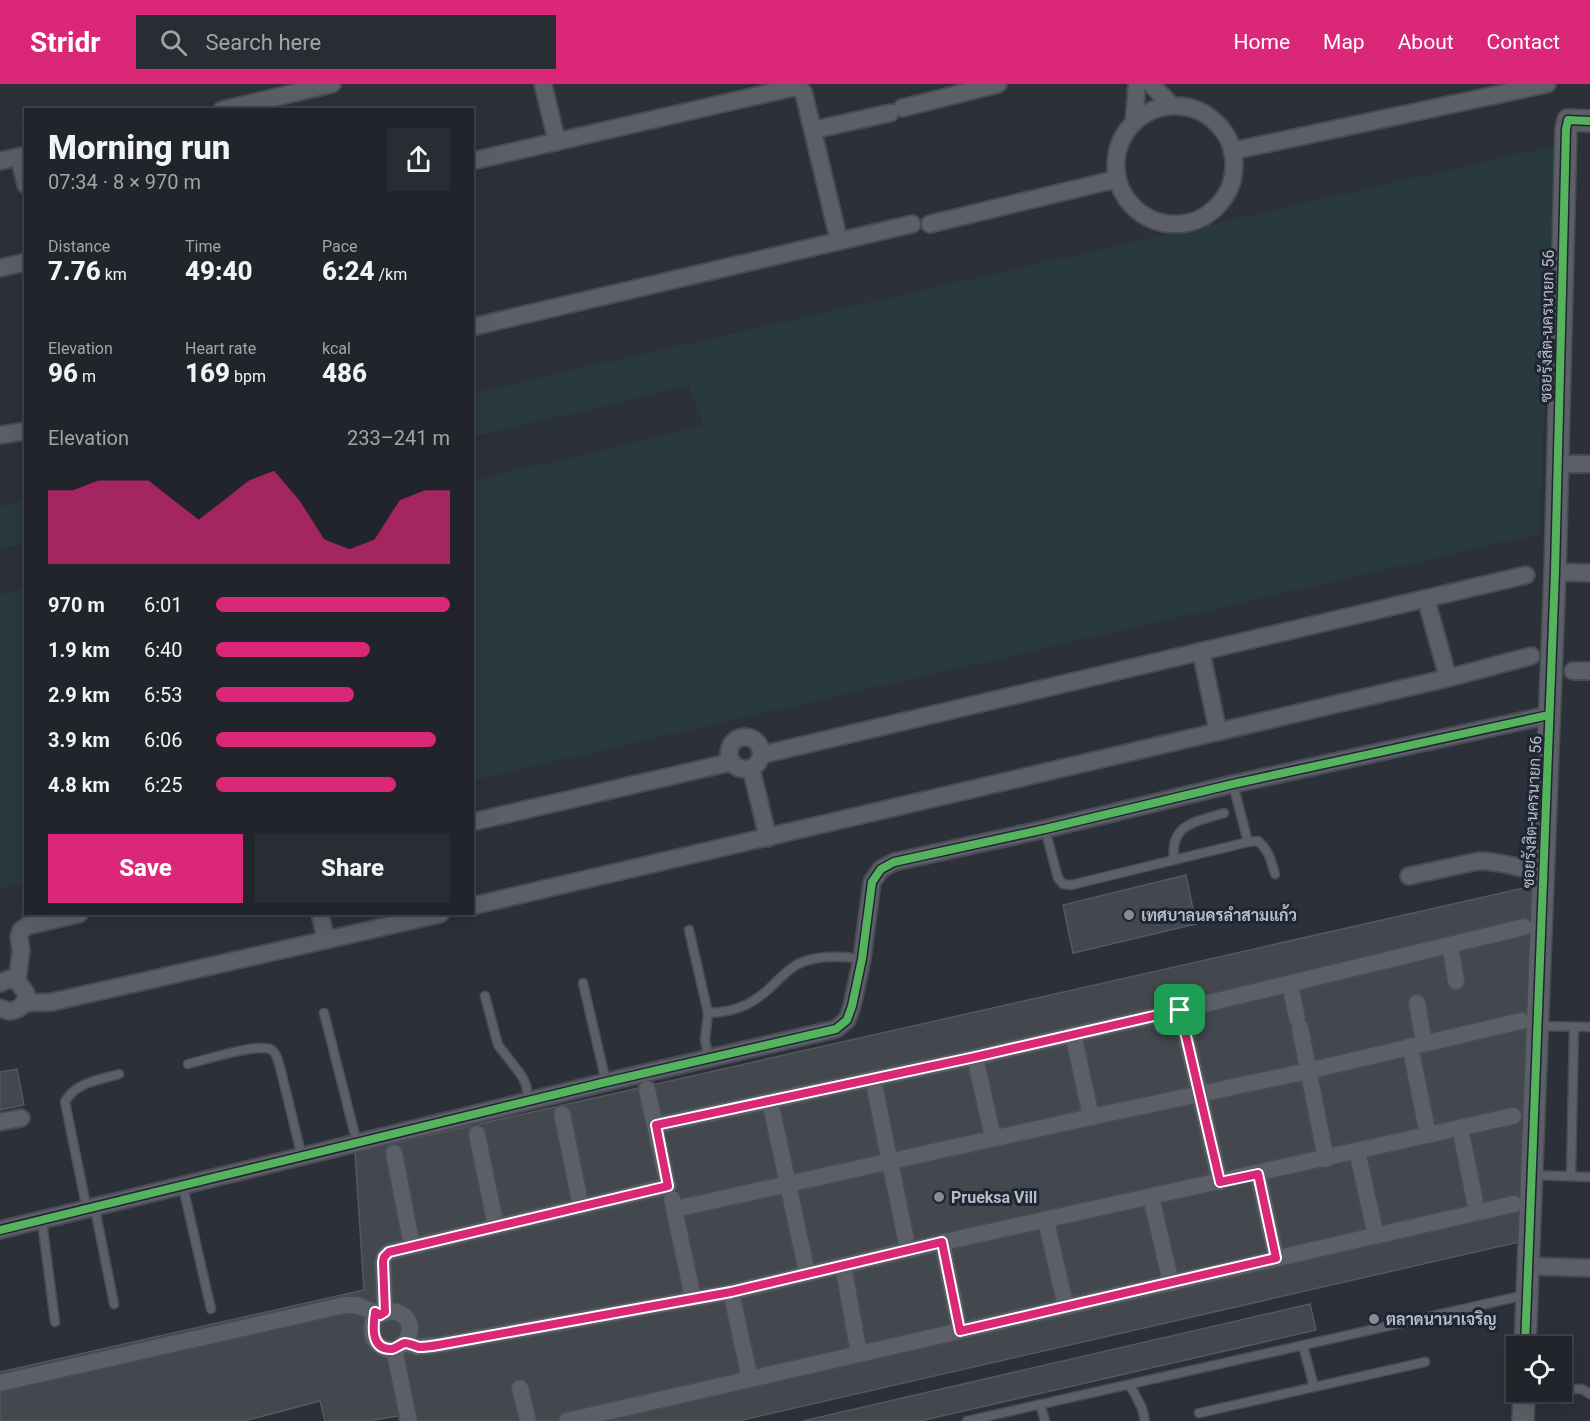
<!DOCTYPE html>
<html lang="en">
<head>
<meta charset="utf-8">
<style>
  :root { --surface:#21242b; --page:#292c33; --text:#f1f3f6; --muted:#a2a4a9; --line:#3e4147; --accent:#db2777 }
  body { margin:0; font-family:Roboto,Sarabun,sans-serif; background:var(--page); color:var(--text); height:100vh; display:flex; flex-direction:column; font-size:22px; white-space:nowrap }
  * { box-sizing:border-box; margin:0 }
  p { font-size:20px; color:var(--muted) }
  .icon { flex:none; width:33px; height:33px; fill:none; stroke:currentColor; stroke-width:2; stroke-linecap:round; stroke-linejoin:round }
  .map { position:relative; flex:1; overflow:hidden }
  .panel { position:absolute; left:24px; top:24px; width:450px; height:807px; display:flex; flex-direction:column; background:var(--surface); border-radius:0px; box-shadow:0 6px 24px #0002,0 0 0 2px var(--line) }
  .panel>* { flex:none }
  .fabs { position:absolute; left:1506px; top:1252px; display:grid; gap:12px }
  .fabs a { display:grid; place-items:center; width:66px; height:66px; border-radius:0px; background:var(--surface); box-shadow:0 6px 24px #0002,0 0 0 2px var(--line); font-size:30px }
  .pin { position:absolute; display:grid; place-items:center; width:51px; height:51px; color:#fff; margin:-26px; border-radius:12px; box-shadow:0 3px 9px #0006 }
  .round { display:grid; place-items:center; flex:none; width:63px; height:63px; border-radius:0px; background:var(--page) }
  .summary { display:flex; align-items:center; justify-content:space-between; height:102px; padding:0 24px }
  h1 { font-size:33px; font-weight:800; line-height:45px }
  .figures { display:grid; grid-template-columns:repeat(3,1fr); gap:9px; height:102px; padding:6px 24px }
  .figures div { display:grid; align-content:center }
  .figures b { font-size:26px; font-weight:800 }
  .figures small { font-size:16px; font-weight:400 }
  .figures p { font-size:16px }
  .chart { height:168px; padding:12px 24px }
  .chart p { display:flex; justify-content:space-between }
  .chart svg { width:100%; height:108px; margin-top:6px; fill:var(--accent); opacity:.7 }
  .button { display:flex; gap:12px; margin-top:auto; padding:12px 24px }
  .button a { flex:1; height:69px; border-radius:0px; background:var(--accent); color:#fff; font-size:24px; font-weight:800; line-height:69px; text-align:center }
  .button a+a { background:var(--page); color:var(--text) }
  ul { padding:0 24px; list-style:none; font-size:20px }
  li { display:grid; grid-template-columns:96px 72px 1fr; align-items:center; height:45px }
  li i { height:15px; border-radius:8px; background:var(--accent) }
  header { display:flex; align-items:center; gap:36px; box-sizing:border-box; height:84px; padding:0 30px; background:var(--accent); color:#fff }
  header strong { font-size:28px }
  nav { display:flex; gap:33px; margin-inline-start:auto; font-size:21px }
  .search { width:420px; height:54px; background:var(--page); display:flex; align-items:center; gap:15px; box-sizing:border-box; padding:0 21px; border-radius:0px; color:var(--muted); font-size:22px }
  .map>svg:first-child { display:block }
  .green { fill:#293a3e }
  .building { fill:#43474e; stroke:#545860; stroke-width:1.5 }
  .lines { fill:none; stroke-linecap:round; stroke-linejoin:round }
  .service-casing { stroke:#484b52; stroke-width:11 }
  .minor-casing { stroke:#484b52; stroke-width:20 }
  .tertiary-casing { stroke:#484b52; stroke-width:24 }
  .service { stroke:#5c5f67; stroke-width:8 }
  .minor { stroke:#5c5f67; stroke-width:16 }
  .tertiary { stroke:#5c5f67; stroke-width:21 }
  .cycleway-casing { stroke:#1f2633; stroke-width:11 }
  .cycleway { stroke:#56b35d; stroke-width:8 }
  .route-casing { stroke:#fff; stroke-width:12 }
  .route { stroke:#db2777; stroke-width:8 }
  .poi-dot { fill:#868b97; stroke:#1f2633; stroke-width:2 }
  .labels { text-anchor:middle; dominant-baseline:central; stroke-width:6; stroke-linejoin:round; paint-order:stroke }
  .street-label { font-size:16px; fill:#b7bcc9; stroke:#1f2633 }
  .poi-label { font-size:16px; font-weight:bold; fill:#b7bcc9; stroke:#1f2633; text-anchor:start }
</style>
</head>
<body>
<header>
<strong>Stridr</strong>
<div class="search"><svg class="icon" aria-label="search" viewBox="0 0 24 24"><circle cx="10" cy="10" r="6"/><path d="M15 15l6 6"/></svg>Search here</div>
<nav><a>Home</a><a>Map</a><a>About</a><a>Contact</a></nav>
</header>
<div class="map">
<svg width="1590" height="1337" viewBox="0 0 1590 1337">
  <rect width="100%" height="100%" fill="#2c3039"/>
  <g class="green">
    <polygon points="1555,62 1539,450 473,696 472,397 704,342 689,301 473,353 473,309"/>
    <polygon points="25,416 25,459 0,465 0,422"/>
    <polygon points="25,504 25,800 0,805 0,510"/>
  </g>
  <g class="building">
    <polygon points="1186,791 1196,840 1073,869 1063,821"/>
    <polygon points="1533,802 1519,1158 738,1337 400,1337 398,1332 367,1337 325,1337 320,1317 244,1337 0,1337 0,1288 364,1206 355,1068"/>
    <polygon points="17,985 24,1021 0,1026 0,988"/>
    <polygon points="1310,1220 1316,1246 920,1337 803,1337"/>
  </g>
  <g class="lines">
    <g class="service-casing">
      <g id="service">
        <path d="M1233,700L1248,758L1258,757C1269,766 1271,777 1275,790"/>
        <polyline points="1045,745 1058,794 1063,800 1071,801 1248,758"/>
        <path d="M1174,776C1170,739 1196,738 1224,729"/>
        <polyline points="689,846 708,929"/>
        <polyline points="583,899 606,998"/>
        <polyline points="485,912 498,961 522,992 526,1001 529,1018"/>
        <polyline points="324,929 357,1059"/>
        <polyline points="1536,942 1590,943"/>
        <path d="M709,975L705,956L708,929C734,928 750,922 770,904C779,895 787,886 798,880C816,871 842,872 862,875"/>
        <path d="M188,980C205,976 259,958 272,966C277,970 278,977 280,983L302,1073"/>
        <polyline points="1531,1091 1590,1093"/>
        <polyline points="1571,1092 1574,943"/>
        <polyline points="183,1103 211,1225"/>
        <polyline points="95,1125 114,1220"/>
        <path d="M87,1126L65,1018C75,998 100,996 119,990"/>
        <polyline points="42,1137 55,1238"/>
        <polyline points="1303,1262 1314,1303"/>
        <polyline points="1130,1301 1142,1324 1145,1337"/>
        <polyline points="1562,1305 1582,1305 1590,1310"/>
        <polyline points="1040,1320 1045,1337"/>
        <polyline points="1199,1329 1425,1278"/>
        <polyline points="967,1337 1525,1211"/>
      </g>
    </g>
    <g class="minor-casing">
      <g id="minor">
        <polyline points="543,0 557,58"/>
        <polyline points="1151,0 1172,22"/>
        <circle cx="1175" cy="81" r="59"/>
        <polyline points="902,24 998,0"/>
        <polyline points="222,26 332,0"/>
        <polyline points="1134,37 1137,0"/>
        <polyline points="813,46 890,29"/>
        <polyline points="1232,67 1547,0"/>
        <polyline points="19,73 26,101"/>
        <polyline points="0,77 26,71"/>
        <polyline points="472,77 795,3 801,5 804,10 839,157"/>
        <polyline points="930,140 1117,95"/>
        <polyline points="0,184 26,178"/>
        <polyline points="472,243 912,140"/>
        <polyline points="0,351 26,347"/>
        <polyline points="1557,380 1590,380"/>
        <polyline points="1555,488 1590,489"/>
        <polyline points="1426,515 1448,594"/>
        <polyline points="1201,567 1218,648"/>
        <polyline points="1573,587 1590,587"/>
        <circle cx="745" cy="669" r="16"/>
        <polyline points="761,671 1526,491"/>
        <polyline points="751,684 768,754"/>
        <polyline points="472,738 732,678"/>
        <path d="M1409,792L1479,777C1500,777 1521,785 1542,787"/>
        <polyline points="472,822 1448,594 1531,572"/>
        <polyline points="320,830 326,856"/>
        <polyline points="1450,861 1456,897"/>
        <polyline points="17,897 21,867 19,853 21,846 27,842 79,830"/>
        <path d="M0,899L9,895L17,897L26,909C26,921 19,927 8,927L0,924"/>
        <polyline points="1290,900 1297,934"/>
        <polyline points="24,919 52,918 440,830"/>
        <polyline points="1417,919 1424,959"/>
        <polyline points="1180,926 1220,1098"/>
        <polyline points="1300,944 1326,1075"/>
        <polyline points="1073,950 1091,1033"/>
        <polyline points="1410,962 1428,1051"/>
        <polyline points="975,973 993,1054"/>
        <polyline points="873,995 908,1166"/>
        <polyline points="770,1017 807,1189"/>
        <polyline points="562,1030 581,1123"/>
        <polyline points="0,1038 21,1034"/>
        <polyline points="656,1041 975,973 1180,926 1524,843"/>
        <polyline points="1460,1044 1477,1128"/>
        <polyline points="477,1050 496,1143"/>
        <polyline points="1357,1067 1376,1152"/>
        <polyline points="394,1069 412,1162"/>
        <polyline points="1258,1090 1276,1174"/>
        <polyline points="1151,1113 1171,1199"/>
        <polyline points="672,1115 693,1214"/>
        <polyline points="675,1125 1091,1033 1308,987 1521,937"/>
        <polyline points="1046,1137 1066,1223"/>
        <polyline points="0,1146 606,998 836,945 847,936 852,922 862,875 872,798 881,785 894,778 1045,745 1233,700 1549,631"/>
        <polyline points="942,1158 960,1247"/>
        <polyline points="843,1181 859,1270"/>
        <polyline points="1527,1182 1590,1184"/>
        <polyline points="731,1208 750,1295"/>
        <path d="M391,1227C429,1233 402,1281 378,1260C375,1257 372,1252 372,1247C372,1241 374,1234 374,1228L380,1231Z"/>
        <polyline points="385,1228 383,1178 384,1173 389,1168 668,1102 647,1005"/>
        <polyline points="405,1259 418,1263 438,1261 731,1208 908,1166 1513,1032"/>
        <polyline points="394,1265 409,1337"/>
        <polyline points="0,1299 345,1221 356,1221 374,1228"/>
        <polyline points="520,1304 528,1337"/>
        <polyline points="567,1337 1514,1120"/>
      </g>
    </g>
    <g class="tertiary-casing">
      <g id="tertiary">
        <polyline points="1525,1263 1555,488 1566,45 1568,36 1590,37"/>
        <polyline points="1523,1337 1524,1308"/>
      </g>
    </g>
    <use href="#service" class="service"/>
    <use href="#minor" class="minor"/>
    <use href="#tertiary" class="tertiary"/>
    <g class="cycleway-casing">
      <g id="cycleway">
        <polyline points="0,1146 606,998 836,945 847,936 852,922 862,875 872,798 881,785 894,778 1045,745 1233,700 1549,631"/>
        <polyline points="1525,1263 1555,488 1566,45 1568,36 1590,37"/>
      </g>
    </g>
    <use href="#cycleway" class="cycleway"/>
  </g>
  <g class="lines">
    <g class="route-casing">
      <path id="route" d="M1180,926L1220,1098L1258,1090L1276,1174L960,1247L942,1158L731,1208L438,1261C432,1262 426,1263 419,1263C415,1262 409,1259 405,1259C400,1260 397,1264 392,1265C370,1266 373,1242 375,1228L380,1231L385,1228L383,1178L384,1173L389,1168L668,1102L656,1041L975,973Z"/>
    </g>
    <use href="#route" class="route"/>
  </g>
  <g class="poi-dot">
    <circle cx="1129" cy="831" r="6"/>
    <circle cx="939" cy="1113" r="6"/>
    <circle cx="1374" cy="1235" r="6"/>
  </g>
  <g class="labels">
    <g class="street-label">
      <text transform="translate(1547 242) rotate(-89)">ซอยรังสิต-นครนายก 56</text>
      <text transform="translate(1532 728) rotate(-87)">ซอยรังสิต-นครนายก 56</text>
    </g>
    <g class="poi-label">
      <text x="1141" y="831">เทศบาลนครลำสามแก้ว</text>
      <text x="951" y="1113">Prueksa Vill</text>
      <text x="1386" y="1235">ตลาดนานาเจริญ</text>
    </g>
  </g>
</svg>
<div class="fabs">
<a><svg class="icon" aria-label="locate" viewBox="0 0 24 24"><circle cx="12" cy="12" r="6"/><path d="M12 2v4M12 18v4M2 12h4M18 12h4"/></svg></a>
</div>
<div class="pin" style="left:1180px;top:926px;background:#1e9e55"><svg class="icon" aria-label="arrive" viewBox="0 0 24 24"><path d="M6 21V4h12l-3 4 3 4H6"/></svg></div>
<section class="panel">
<div class="summary"><div><h1>Morning run</h1><p>07:34 · 8 × 970 m</p></div><a class="round"><svg class="icon" aria-label="share" viewBox="0 0 24 24"><path d="M12 15V3M7 8l5-5 5 5M5 13v7h14v-7"/></svg></a></div>
<div class="figures">
<div><p>Distance</p><b>7.76<small> km</small></b></div>
<div><p>Time</p><b>49:40</b></div>
<div><p>Pace</p><b>6:24<small> /km</small></b></div>
</div>
<div class="figures">
<div><p>Elevation</p><b>96<small> m</small></b></div>
<div><p>Heart rate</p><b>169<small> bpm</small></b></div>
<div><p>kcal</p><b>486</b></div>
</div>
<div class="chart"><p><span>Elevation</span>233–241 m</p>
<svg viewBox="0 0 160 44" preserveAspectRatio="none"><path d="M0 44V14L10 14L20 10L30 10L40 10L50 18L60 26L70 18L80 10L90 6L100 18L110 34L120 38L130 34L140 18L150 14L160 14V44z"/></svg>
</div>
<ul>
<li><b>970 m</b>6:01<i style="width:100%"></i></li>
<li><b>1.9 km</b>6:40<i style="width:66%"></i></li>
<li><b>2.9 km</b>6:53<i style="width:59%"></i></li>
<li><b>3.9 km</b>6:06<i style="width:94%"></i></li>
<li><b>4.8 km</b>6:25<i style="width:77%"></i></li>
</ul>
<div class="button"><a>Save</a><a>Share</a></div>
</section>
</div>
</body>
</html>
